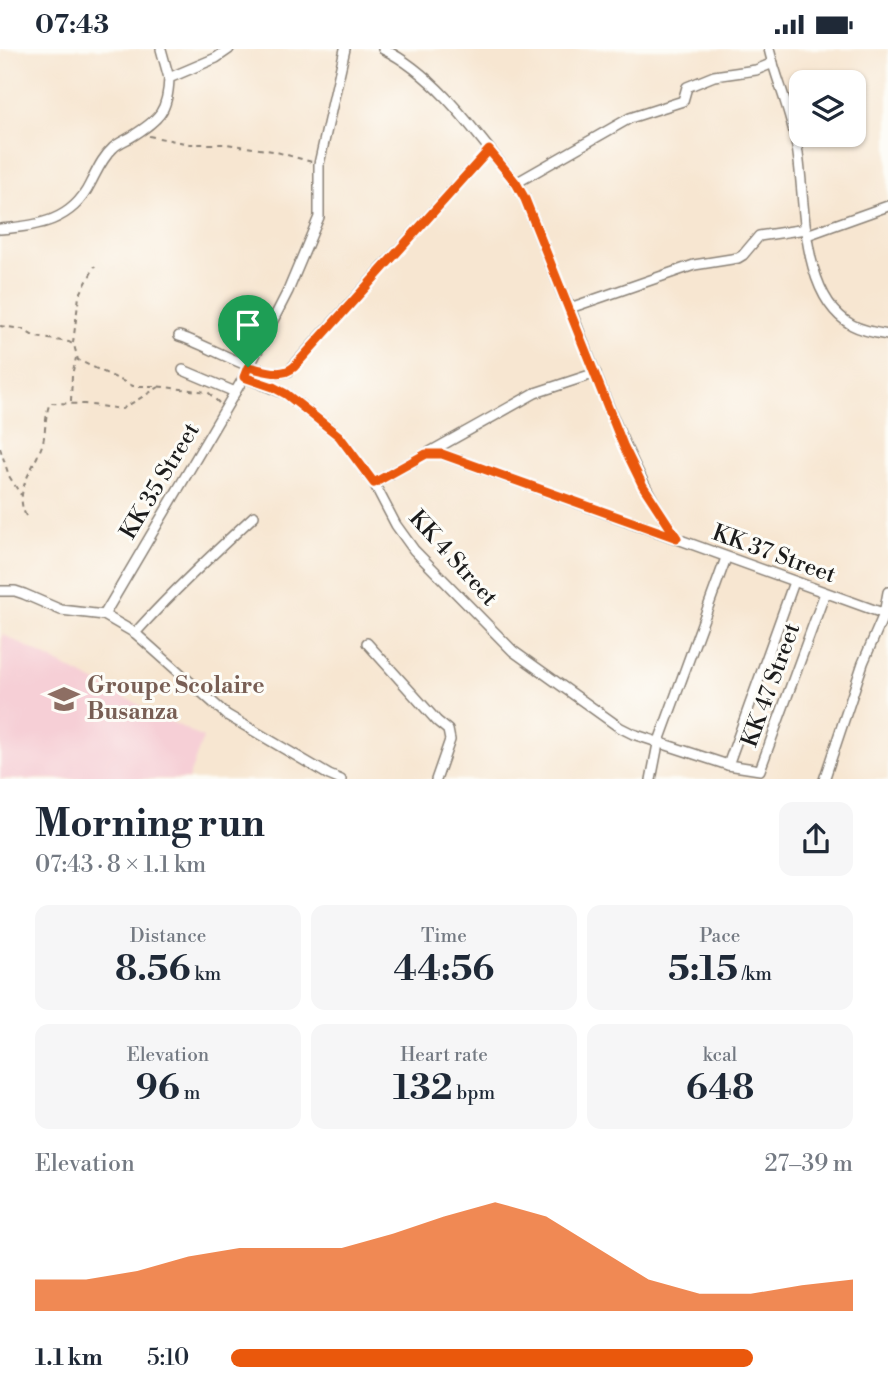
<!DOCTYPE html>
<html lang="en">
<head>
<meta charset="utf-8">
<style>
  :root { --surface:#fff; --page:#f6f6f7; --text:#1f2937; --muted:#747a83; --accent:#ea580c }
  body { margin:0; font-family:"Libre Bodoni",serif; background:var(--page); color:var(--text); height:100vh; display:flex; flex-direction:column; font-size:26px; white-space:nowrap }
  * { box-sizing:border-box; margin:0 }
  p { font-size:23px; color:var(--muted) }
  .icon { flex:none; width:38px; height:38px; fill:none; stroke:currentColor; stroke-width:2; stroke-linecap:round; stroke-linejoin:round }
  .map { position:relative; height:730px; overflow:hidden }
  .side { display:flex; flex-direction:column; background:var(--surface); flex:1 }
  .side>* { flex:none }
  .fabs { position:absolute; left:789px; top:21px; display:grid; gap:14px }
  .fabs a { display:grid; place-items:center; width:77px; height:77px; border-radius:14px; background:var(--surface); box-shadow:0 2px 5px #0004; font-size:35px }
  .pin { position:absolute; display:grid; place-items:center; width:60px; height:60px; color:#fff; margin:-72px -30px; border-radius:50% 50% 50% 0; rotate:-45deg; box-shadow:0 0 7px #0007 }
  .pin .icon { rotate:45deg }
  .round { display:grid; place-items:center; flex:none; width:74px; height:74px; border-radius:14px; background:var(--page) }
  .headline { display:flex; align-items:center; justify-content:space-between; height:119px; padding:0 35px }
  h1 { font-size:38px; font-weight:700; line-height:52px }
  .stats { display:grid; grid-template-columns:repeat(3,1fr); gap:10px; height:119px; padding:7px 35px }
  .stats div { display:grid; align-content:center; border-radius:14px; background:var(--page); text-align:center }
  .stats b { font-size:35px; font-weight:700 }
  .stats small { font-size:19px; font-weight:400 }
  .stats p { font-size:19px }
  .chart { height:196px; padding:14px 35px }
  .chart p { display:flex; justify-content:space-between }
  .chart svg { width:100%; height:126px; margin-top:7px; fill:var(--accent); opacity:.7 }
  ul { padding:0 35px; list-style:none; font-size:23px }
  li { display:grid; grid-template-columns:112px 84px 1fr; align-items:center; height:52px }
  li i { height:18px; border-radius:9px; background:var(--accent) }
  .status { display:flex; justify-content:space-between; align-items:center; height:49px; padding:0 35px; background:var(--surface); direction:ltr }
  .status svg { height:19px; fill:currentColor }
  .map>svg:first-child { display:block }
  .built { fill:#f6cfd6 }
  .lines { fill:none; stroke-linecap:round; stroke-linejoin:round }
  .street-casing { stroke:#8a8176; stroke-width:12 }
  .path { stroke:#8a8176; stroke-width:2; stroke-dasharray:5 5; stroke-linecap:butt }
  .street { stroke:#fff; stroke-width:9 }
  .route-casing { stroke:#fff; stroke-width:14 }
  .route { stroke:#ea580c; stroke-width:9 }
  .labels { text-anchor:middle; dominant-baseline:central; stroke-width:6; stroke-linejoin:round; paint-order:stroke }
  .street-label { font-size:23px; fill:#1c1c1c; stroke:#fdfcf7 }
  .education-label { font-size:23px; font-weight:bold; fill:#785e54; stroke:#fdfcf7; text-anchor:start }
</style>
</head>
<body>
<div class="status"><b>07:43</b><svg viewBox="0 0 49 12"><path d="M0 12V9h3v3zM5 12V6h3v6zM10 12V3h3v9zM15 12V0h3v12zM26 1h20v11H26zM47 4h2v5h-2z"/></svg></div>
<div class="map">
<svg width="888" height="731" viewBox="0 0 888 731">
  <rect width="100%" height="100%" fill="#fdfcf7"/>
  <filter id="ink" filterUnits="userSpaceOnUse"><feTurbulence type="fractalNoise" baseFrequency=".0143" numOctaves="2"/><feDisplacementMap in="SourceGraphic" scale="14" xChannelSelector="R" yChannelSelector="G"/><feConvolveMatrix kernelMatrix="1 2 1 2 8 2 1 2 1" color-interpolation-filters="sRGB"/></filter>
  <filter id="wash" filterUnits="userSpaceOnUse"><feTurbulence type="fractalNoise" baseFrequency=".00686" numOctaves="4" result="noise"/><feDisplacementMap in="SourceGraphic" scale="28" xChannelSelector="R" yChannelSelector="G"/><feGaussianBlur stdDeviation="1.57" result="paint"/><feColorMatrix in="noise" values="0 0 0 0 0 0 0 0 0 0 0 0 0 0 0 0 0 1.4 0 .05"/><feComposite in="paint" operator="in"/></filter>
  <g filter="url(#wash)">
    <rect width="100%" height="100%" fill="#f7e6d1"/>
    <polygon class="built" points="2,585 203,689 188,730 0,730"/>
  </g>
  <g filter="url(#ink)">
    <g class="lines">
      <g class="street-casing">
        <g id="street">
          <polyline points="161,0 169,29"/>
          <path d="M383,0C437,26 479,88 516,134L525,150L562,244L570,259C601,338 628,418 677,490"/>
          <path d="M769,0C777,33 792,64 797,98C806,150 799,246 852,276C863,282 876,284 888,286"/>
          <polyline points="516,134 630,69 683,52 687,38 714,27 756,21 773,14"/>
          <path d="M0,180C38,177 72,172 90,135C97,122 102,109 113,99C118,94 126,91 131,88C160,70 168,62 169,29L216,9L229,0"/>
          <polyline points="807,186 888,157"/>
          <polyline points="570,259 694,216 738,209 743,206 759,187 806,180"/>
          <path d="M179,287C207,295 263,332 289,322L489,101"/>
          <polyline points="183,321 235,343"/>
          <polyline points="244,328 286,345 339,387 374,434 396,476 414,501 513,602 619,678 633,685 728,716 760,721 825,544"/>
          <polyline points="428,404 535,344 596,324"/>
          <polyline points="374,434 426,405 442,405 888,566"/>
          <polyline points="0,542 15,542 24,545 61,561 104,566 135,584 227,666 329,726 341,731"/>
          <polyline points="104,566 244,328 288,242 319,168 319,115 345,0"/>
          <path d="M135,584C172,543 213,505 254,467"/>
          <polyline points="367,594 437,672 448,681 450,691 436,731"/>
          <polyline points="728,716 794,533"/>
          <polyline points="651,731 658,695 726,509"/>
          <polyline points="824,731 863,614 884,565 888,543"/>
        </g>
      </g>
      <g class="path">
        <polyline points="149,87 190,95 227,95 273,102 312,113"/>
        <polyline points="0,277 22,280 35,288 69,293 74,296 78,311 133,337 155,337 208,343 220,355"/>
        <polyline points="73,294 79,247 95,217"/>
        <polyline points="71,352 72,326 76,309"/>
        <polyline points="0,399 9,427 21,446"/>
        <path d="M26,467C12,441 36,418 43,393C46,380 45,365 50,354L84,355L122,360L159,338"/>
      </g>
      <use href="#street" class="street"/>
    </g>
  </g>
  <g class="lines" filter="url(#ink)">
    <g class="route-casing">
      <path id="route" d="M489,101L516,134L525,150L623,396L643,437L677,489L442,405H426L374,434L339,387L286,345L273,338L244,328L248,318C264,321 281,329 294,318Z"/>
    </g>
    <use href="#route" class="route"/>
  </g>
  <defs>
    <g id="school-bare" transform="scale(2.415)"><path d="M0-5L7-2L0 1L-7-2ZM-4 1L0 2.5L4 1V4Q0 6-4 4Z" fill="#8d6e63" stroke="#fdfcf7" stroke-width="2.5" paint-order="stroke"/></g>
  </defs>
  <g fill-rule="evenodd">
    <use href="#school-bare" x="64" y="650"/>
  </g>
  <g class="labels">
    <g class="street-label">
      <text transform="translate(160 432) rotate(-59)">KK 35 Street</text>
      <text transform="translate(774 505) rotate(20)">KK 37 Street</text>
      <text transform="translate(453 509) rotate(48)">KK 4 Street</text>
      <text transform="translate(771 636) rotate(-70)">KK 47 Street</text>
    </g>
    <g class="education-label">
      <text x="87" y="637">Groupe Scolaire<tspan x="87" dy="26">Busanza</tspan></text>
    </g>
  </g>
</svg>
<div class="fabs">
<a><svg class="icon" aria-label="layers" viewBox="0 0 24 24"><path d="M12 4l9 5-9 5-9-5zM3 14l9 5 9-5"/></svg></a>
</div>
<div class="pin" style="left:248px;top:318px;background:#1e9e55"><svg class="icon" aria-label="arrive" viewBox="0 0 24 24"><path d="M6 21V4h12l-3 4 3 4H6"/></svg></div>
</div>
<section class="side">
<div class="headline"><div><h1>Morning run</h1><p>07:43 · 8 × 1.1 km</p></div><a class="round"><svg class="icon" aria-label="share" viewBox="0 0 24 24"><path d="M12 15V3M7 8l5-5 5 5M5 13v7h14v-7"/></svg></a></div>
<div class="stats">
<div><p>Distance</p><b>8.56<small> km</small></b></div>
<div><p>Time</p><b>44:56</b></div>
<div><p>Pace</p><b>5:15<small> /km</small></b></div>
</div>
<div class="stats">
<div><p>Elevation</p><b>96<small> m</small></b></div>
<div><p>Heart rate</p><b>132<small> bpm</small></b></div>
<div><p>kcal</p><b>648</b></div>
</div>
<div class="chart"><p><span>Elevation</span>27–39 m</p>
<svg viewBox="0 0 160 44" preserveAspectRatio="none"><path d="M0 44V33L10 33L20 30L30 25L40 22L50 22L60 22L70 17L80 11L90 6L100 11L110 22L120 33L130 38L140 38L150 35L160 33V44z"/></svg>
</div>
<ul>
<li><b>1.1 km</b>5:10<i style="width:84%"></i></li>
</ul>
</section>
</body>
</html>
